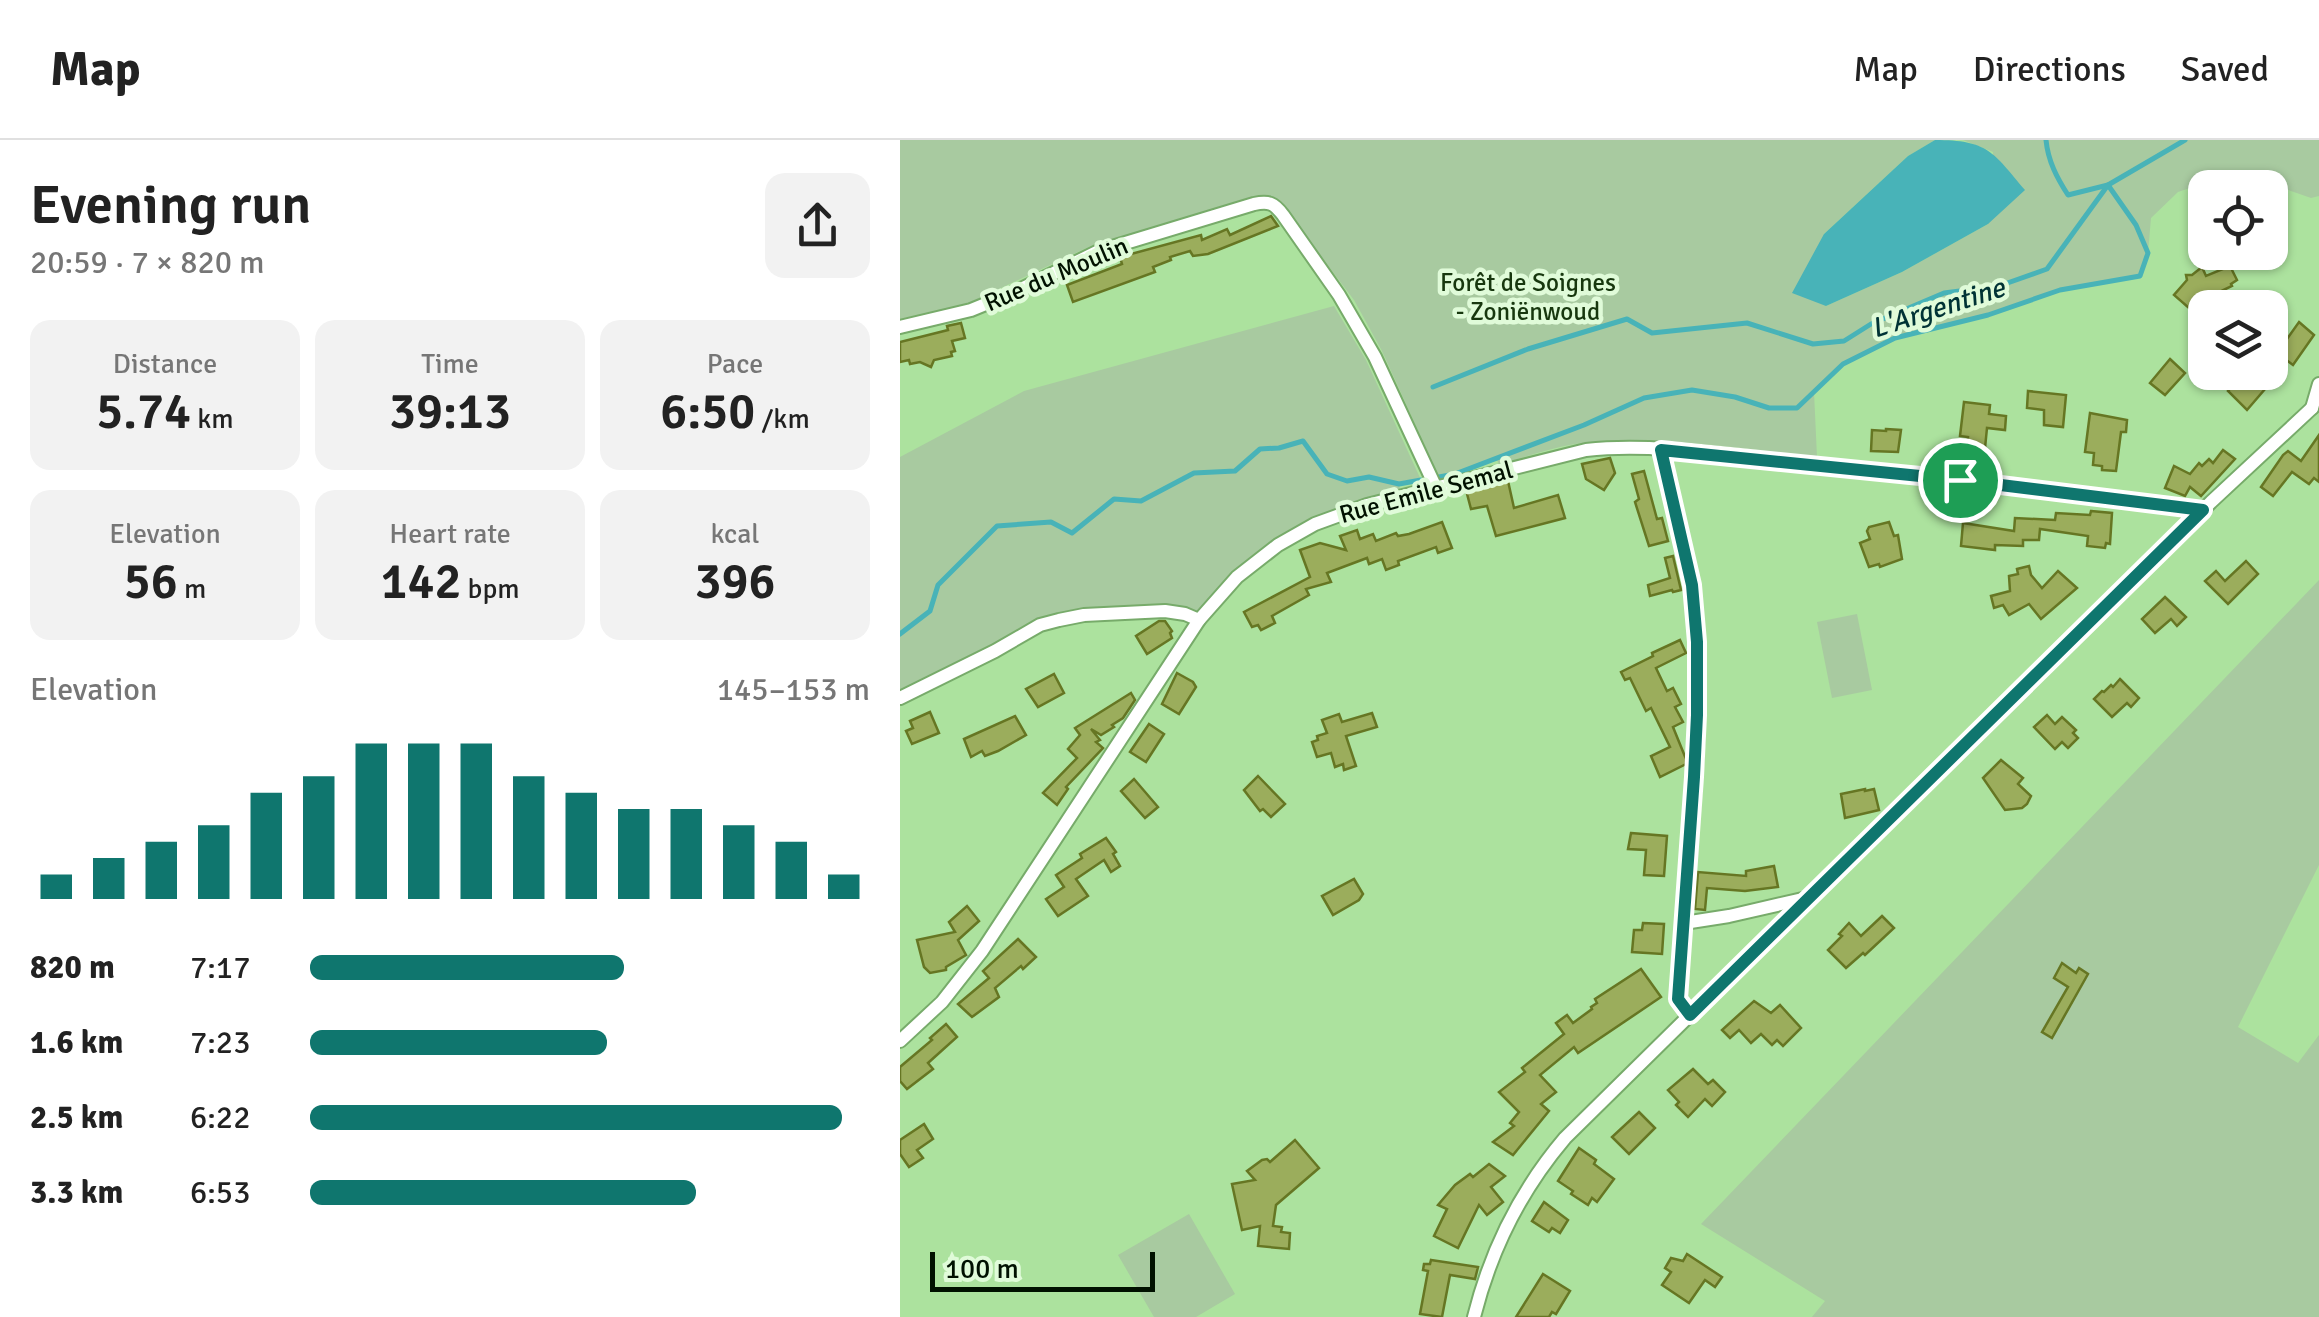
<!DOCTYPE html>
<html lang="en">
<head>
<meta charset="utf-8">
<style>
  :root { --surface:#fff; --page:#f2f2f2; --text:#222; --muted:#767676; --line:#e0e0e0; --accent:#0f766e }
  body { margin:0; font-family:Signika,sans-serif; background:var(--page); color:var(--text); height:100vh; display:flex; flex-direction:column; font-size:38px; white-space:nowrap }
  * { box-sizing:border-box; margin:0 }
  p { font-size:32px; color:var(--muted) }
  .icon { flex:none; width:55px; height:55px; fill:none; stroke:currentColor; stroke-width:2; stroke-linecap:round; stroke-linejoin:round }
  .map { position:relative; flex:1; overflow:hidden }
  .sheet { display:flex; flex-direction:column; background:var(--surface); width:900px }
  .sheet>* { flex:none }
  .controls { position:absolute; left:1288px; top:30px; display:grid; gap:20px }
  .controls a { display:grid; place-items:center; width:100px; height:100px; border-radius:20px; background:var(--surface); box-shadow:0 2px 8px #0004; font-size:50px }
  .scale { position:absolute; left:30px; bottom:25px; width:225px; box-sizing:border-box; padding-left:10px; border:5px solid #011100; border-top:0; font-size:28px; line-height:35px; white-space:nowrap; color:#011100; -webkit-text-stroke:8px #e0fbd9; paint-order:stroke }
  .pin { position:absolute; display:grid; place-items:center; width:85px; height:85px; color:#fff; margin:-42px; border:5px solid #fff; border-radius:50%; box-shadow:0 2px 10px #0007 }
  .round { display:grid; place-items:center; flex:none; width:105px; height:105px; border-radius:20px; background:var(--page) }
  .overview { display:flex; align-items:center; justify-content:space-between; height:170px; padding:0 30px }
  h1 { font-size:55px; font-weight:600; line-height:75px }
  .figures { display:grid; grid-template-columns:repeat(3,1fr); gap:15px; height:170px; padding:10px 30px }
  .figures div { display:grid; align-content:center; border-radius:20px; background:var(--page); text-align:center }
  .figures b { font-size:50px; font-weight:600 }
  .figures small { font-size:28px; font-weight:400 }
  .figures p { font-size:28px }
  .chart { height:280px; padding:20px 30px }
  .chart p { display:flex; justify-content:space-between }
  .chart svg { width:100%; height:180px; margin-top:10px; stroke:var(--accent); stroke-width:6 }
  ul { padding:0 30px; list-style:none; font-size:32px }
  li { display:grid; grid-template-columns:160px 120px 1fr; align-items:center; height:75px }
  li i { height:25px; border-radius:12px; background:var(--accent) }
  header { display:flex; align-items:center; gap:60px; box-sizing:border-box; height:140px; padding:0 50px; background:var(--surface); border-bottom:2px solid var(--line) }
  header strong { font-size:48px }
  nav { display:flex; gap:55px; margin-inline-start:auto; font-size:35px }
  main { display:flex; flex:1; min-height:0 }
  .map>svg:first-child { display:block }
  .green { fill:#a8caa0 }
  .water { fill:#48b3b8 }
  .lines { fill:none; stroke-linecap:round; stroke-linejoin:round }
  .stream { stroke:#48b3b8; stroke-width:5 }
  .building { fill:#9bad5c; stroke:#667623; stroke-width:2.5 }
  .minor-casing { stroke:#77ab6a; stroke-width:16 }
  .minor { stroke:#fff; stroke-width:12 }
  .route-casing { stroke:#fff; stroke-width:20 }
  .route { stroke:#0f766e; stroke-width:12 }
  .labels { text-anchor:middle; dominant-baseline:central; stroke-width:9; stroke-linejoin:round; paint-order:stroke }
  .street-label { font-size:25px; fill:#011100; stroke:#e0fbd9 }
  .park-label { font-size:25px; fill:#17370e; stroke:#e0fbd9 }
  .water-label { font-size:28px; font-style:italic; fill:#003335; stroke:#e0fbd9 }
</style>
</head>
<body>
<header>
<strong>Map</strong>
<nav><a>Map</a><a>Directions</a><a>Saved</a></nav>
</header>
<main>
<section class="sheet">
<div class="overview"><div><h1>Evening run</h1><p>20:59 · 7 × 820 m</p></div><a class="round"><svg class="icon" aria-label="share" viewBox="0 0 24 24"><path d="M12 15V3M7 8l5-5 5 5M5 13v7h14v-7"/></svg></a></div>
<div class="figures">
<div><p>Distance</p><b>5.74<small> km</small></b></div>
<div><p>Time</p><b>39:13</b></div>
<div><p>Pace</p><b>6:50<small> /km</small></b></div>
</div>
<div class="figures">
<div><p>Elevation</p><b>56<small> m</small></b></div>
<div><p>Heart rate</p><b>142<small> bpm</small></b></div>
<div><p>kcal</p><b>396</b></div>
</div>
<div class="chart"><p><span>Elevation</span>145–153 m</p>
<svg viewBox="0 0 160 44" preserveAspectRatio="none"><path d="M5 44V38M15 44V34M25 44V30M35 44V26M45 44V18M55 44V14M65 44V6M75 44V6M85 44V6M95 44V14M105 44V18M115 44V22M125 44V22M135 44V26M145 44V30M155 44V38"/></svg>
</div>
<ul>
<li><b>820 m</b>7:17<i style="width:56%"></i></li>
<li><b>1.6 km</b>7:23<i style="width:53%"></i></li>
<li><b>2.5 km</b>6:22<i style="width:95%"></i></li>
<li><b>3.3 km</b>6:53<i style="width:69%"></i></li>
</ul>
</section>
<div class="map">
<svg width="1419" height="1177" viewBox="0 0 1419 1177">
  <rect width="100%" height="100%" fill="#ace29e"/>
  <g class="green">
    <path d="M0,0H1035L1008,16L924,94L926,166L1002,132L1088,84L1093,12L1063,0H1419V56L1411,58L1337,32L1278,52L1251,78L1248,113L1240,136L1160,150L1088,175L995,198L943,224L914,252L917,317C843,309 748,293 675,304C649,308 624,318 599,324L596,318L555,334L539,337L482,211L454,160L377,59L366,58L195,104L67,164L0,179Z"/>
    <path d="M434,166L466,220L521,340L499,344L500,350C438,365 382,388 334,432C320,444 309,459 297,472L266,464L183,469L157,473L137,479L91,505L0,551V317L124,251Z"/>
    <polygon points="1419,440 1419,725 1338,887 1398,923 1419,895 1419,1177 912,1177 925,1161 801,1084"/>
    <polygon points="957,474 972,550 932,558 917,482"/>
    <polygon points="289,1074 335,1154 296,1177 254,1177 218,1115"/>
  </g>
  <path class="water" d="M1035,0C1088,0 1093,12 1125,50L1088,84L1002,132L926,166L892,153L924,94L1008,16Z"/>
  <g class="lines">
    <g class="stream">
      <polyline points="533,247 628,209 727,179 752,193 847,183 913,204 944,201 971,184 1044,153 1099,146 1147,129 1208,45 1285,0"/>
      <path d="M539,337L555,334L684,285L744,258L792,250L835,257L869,268H897L943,224L995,198L1088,175L1160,150L1240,136L1248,113L1236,85L1208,45L1168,55C1157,38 1148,21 1146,0"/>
      <polyline points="0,494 30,471 38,445 97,386 151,382 172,393 214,359 241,361 294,333 335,331 360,309 379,308 403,301 427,334 447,341 469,337 499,344 521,340"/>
    </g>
  </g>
  <g class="building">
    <polygon points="371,76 378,86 308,114 293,116 290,111 270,117 271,120 253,127 255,132 173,162 167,145 222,124 220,117 301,95 302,100 327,89 330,95"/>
    <polygon points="1330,126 1337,140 1331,144 1332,146 1315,154 1297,175 1274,155 1287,140 1286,135 1292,135 1302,127 1306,136"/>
    <polygon points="1399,182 1414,195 1393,225 1377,213"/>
    <polygon points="61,183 65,198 52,201 55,211 51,212 52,216 34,220 31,227 20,222 10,224 9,220 0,222 0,202 48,190 47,186"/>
    <polygon points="1270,219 1285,233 1265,255 1250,243"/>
    <polygon points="1354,232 1361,232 1371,242 1347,270 1328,251 1341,237 1346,241"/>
    <polygon points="1128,251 1166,255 1163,287 1144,285 1144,270 1127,268"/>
    <polygon points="1064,262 1090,265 1089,274 1106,276 1105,290 1087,288 1085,308 1067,306 1068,297 1060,296"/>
    <polygon points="1190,273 1227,280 1226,292 1221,292 1216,331 1202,330 1202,326 1193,325 1194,313 1185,312"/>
    <polygon points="986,289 1001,290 998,312 971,311 972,290 986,291"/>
    <polygon points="1419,295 1419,342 1414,338 1409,344 1392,332 1373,356 1361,347 1383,315 1388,311 1401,321"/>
    <polygon points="1323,310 1335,319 1301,356 1290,347 1285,356 1265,348 1274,326 1290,334 1299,323 1302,326 1309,319 1313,323"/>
    <polygon points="710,318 715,333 704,350 686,339 682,324"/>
    <polygon points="744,331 757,379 762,378 768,401 749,406 735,362 739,359 732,334"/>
    <polygon points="608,341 614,368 658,355 665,378 596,396 587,366 571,369 566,350"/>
    <polygon points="1191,371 1212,373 1210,404 1206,403 1205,408 1187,406 1188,396 1140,389 1139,400 1123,400 1123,406 1095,405 1095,410 1061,406 1063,383 1114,391 1115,378 1155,380 1156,373 1190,375"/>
    <polygon points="542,382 552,408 538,413 536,407 498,421 499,425 486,430 482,419 469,424 467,418 427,433 431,442 406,449 409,455 372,476 375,483 361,490 358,485 352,487 344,472 410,437 400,410 420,403 446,410 440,396 457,390 460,399 473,394 476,401 496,393 498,396 509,394"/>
    <polygon points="989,382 994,396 998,395 1002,419 980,427 979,424 969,427 960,403 970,399 967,391 969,387"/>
    <polygon points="773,416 781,450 773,452 772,450 750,456 748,445 770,438 765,418"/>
    <polygon points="1346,421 1358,434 1328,464 1305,441 1316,431 1325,441"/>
    <polygon points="1129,426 1131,435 1142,448 1158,431 1177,448 1141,479 1129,464 1109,475 1103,465 1094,468 1091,456 1110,451 1109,436 1118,434 1117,429"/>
    <polygon points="1265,457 1286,477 1277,486 1271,479 1255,493 1242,479"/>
    <polygon points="259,481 265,481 272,491 270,493 272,498 247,514 236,496"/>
    <polygon points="780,500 786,513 756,528 767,551 773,548 781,564 775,567 783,582 773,587 786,619 786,624 760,637 751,616 770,607 751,568 746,571 730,538 725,540 721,532 753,516 752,513"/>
    <polygon points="277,533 293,542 296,547 279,574 262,564"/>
    <polygon points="154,534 164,553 138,567 126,549"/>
    <polygon points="1220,539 1239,558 1231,567 1227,563 1212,577 1194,559 1202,551 1204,552 1211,545 1213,547"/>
    <polygon points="231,553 235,560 223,578 212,585 214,587 201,595 191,589 200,600 196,602 203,608 166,647 168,649 157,665 143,653 177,618 168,609 180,595 175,588"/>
    <polygon points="30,572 39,593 12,604 6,591 13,588 10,581"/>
    <polygon points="472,573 477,587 446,596 456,626 444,630 443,624 435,627 431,613 417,617 412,602 418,600 417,596 427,593 422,580 439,574 442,582"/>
    <polygon points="1147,575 1155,584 1162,577 1176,590 1173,593 1178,598 1168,608 1162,602 1155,609 1134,587"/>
    <polygon points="115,576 126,595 98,611 85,616 82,611 71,617 64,599"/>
    <polygon points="249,584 264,594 246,622 230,612"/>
    <polygon points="1101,620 1123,638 1118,644 1131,656 1127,664 1122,668 1105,670 1083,638"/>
    <polygon points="358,636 385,664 371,677 363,669 360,671 344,650"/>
    <polygon points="234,639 258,667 245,678 221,651"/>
    <polygon points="965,649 965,651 974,649 979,670 945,678 941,654"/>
    <polygon points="731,693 767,696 764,736 744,735 746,710 728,709"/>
    <polygon points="206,698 216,712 213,714 220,726 211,732 204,720 176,739 188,756 158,776 146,759 164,747 156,735 182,718 180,714"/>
    <polygon points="874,726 878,747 845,751 807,748 805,770 795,769 798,732 846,736 846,731"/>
    <polygon points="454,739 463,754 459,760 433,775 422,756"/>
    <polygon points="67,766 79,781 58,800 66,815 46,827 46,830 30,833 24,827 17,800 55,792 49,782"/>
    <polygon points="982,776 994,788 965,815 963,813 946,828 928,810 942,796 939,794 949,783 961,796"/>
    <polygon points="743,783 764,784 762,814 732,812 734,790 742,790"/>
    <polygon points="118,799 136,817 123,829 121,826 95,848 99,857 72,877 58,864 89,838 83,831"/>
    <polygon points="1162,823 1176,833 1179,828 1188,834 1152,898 1142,892 1168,847 1154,838"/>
    <polygon points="741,829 761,857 678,913 674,907 640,935 656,952 641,964 649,971 613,1015 593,1002 614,986 610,983 619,972 599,952 625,932 622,928 664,894 656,883 667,875 673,883 692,869 691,867 697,863 695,859"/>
    <polygon points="854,861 871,873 880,865 901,888 883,906 877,900 872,905 861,894 851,903 839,890 830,898 822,890"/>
    <polygon points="46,884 57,897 28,923 33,929 7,949 0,941 0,927 32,900 30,898"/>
    <polygon points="793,929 808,944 813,940 825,952 812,966 805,959 788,977 776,965 779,962 768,950"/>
    <polygon points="739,972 755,988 729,1014 712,997"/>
    <polygon points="24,984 33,999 17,1010 23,1018 9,1027 0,1014 0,1000"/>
    <polygon points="395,1000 419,1028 376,1065 373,1086 382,1087 381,1092 390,1093 389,1109 358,1106 360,1086 342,1090 332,1044 355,1040 347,1031 362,1020 367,1019 370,1022"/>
    <polygon points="679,1008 696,1020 694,1024 714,1039 697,1062 692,1058 688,1065 671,1054 673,1051 658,1041"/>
    <polygon points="589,1024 605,1036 591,1047 603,1062 587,1075 579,1065 558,1108 534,1096 547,1069 538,1065 555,1045 570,1034 573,1037"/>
    <polygon points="644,1062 668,1080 660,1093 652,1088 649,1092 632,1081"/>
    <polygon points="787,1114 822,1137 815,1147 805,1140 789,1163 762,1145 771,1132 765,1128 771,1118 783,1121"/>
    <polygon points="531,1120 578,1127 575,1139 550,1135 542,1177 520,1174 528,1131 523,1130 524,1124 530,1124"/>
    <polygon points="643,1134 670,1151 656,1174 652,1172 649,1177 616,1177"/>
  </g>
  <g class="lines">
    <g class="minor-casing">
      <g id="minor">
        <path d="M0,187L71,170L115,152L199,111L354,64C369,61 374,63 383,75L439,155L475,217L536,348"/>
        <polyline points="1412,268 1419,244"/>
        <path d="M761,310C774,373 793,434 797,498C804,615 784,742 778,859L790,875"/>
        <polyline points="0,558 95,511 140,485 159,480 184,475 265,471 285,474 299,480"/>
        <polyline points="784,783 829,776 907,758"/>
        <path d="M0,901L42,862L82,811L299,480L337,437L378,405L415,384L467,365L686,310C756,302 837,317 907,324C1039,338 1171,353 1303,370"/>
        <path d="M574,1177C591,1109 620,1051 665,998L1311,362L1412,268"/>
      </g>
    </g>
    <use href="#minor" class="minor"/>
  </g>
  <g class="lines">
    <g class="route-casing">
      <polygon id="route" points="761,310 1060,340 1303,370 790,875 778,859 794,637 797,575 797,502 792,445"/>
    </g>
    <use href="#route" class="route"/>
  </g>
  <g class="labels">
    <g class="street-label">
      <text transform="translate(156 134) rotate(-23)">Rue du Moulin</text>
      <text transform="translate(526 352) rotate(-15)">Rue Emile Semal</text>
    </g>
    <g class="park-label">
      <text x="628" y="142">Forêt de Soignes<tspan x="628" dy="29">- Zoniënwoud</tspan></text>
    </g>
    <g class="water-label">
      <text transform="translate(1038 168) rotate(-18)">L'Argentine</text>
    </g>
  </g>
</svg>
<div class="controls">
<a><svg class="icon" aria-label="locate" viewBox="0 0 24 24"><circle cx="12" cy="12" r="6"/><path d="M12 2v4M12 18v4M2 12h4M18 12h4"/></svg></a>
<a><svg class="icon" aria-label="layers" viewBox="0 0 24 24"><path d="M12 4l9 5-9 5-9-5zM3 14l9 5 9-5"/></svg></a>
</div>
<div class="scale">100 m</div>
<div class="pin" style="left:1060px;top:340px;background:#1e9e55"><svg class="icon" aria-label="arrive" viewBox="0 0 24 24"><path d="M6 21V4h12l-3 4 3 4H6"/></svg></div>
</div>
</main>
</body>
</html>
